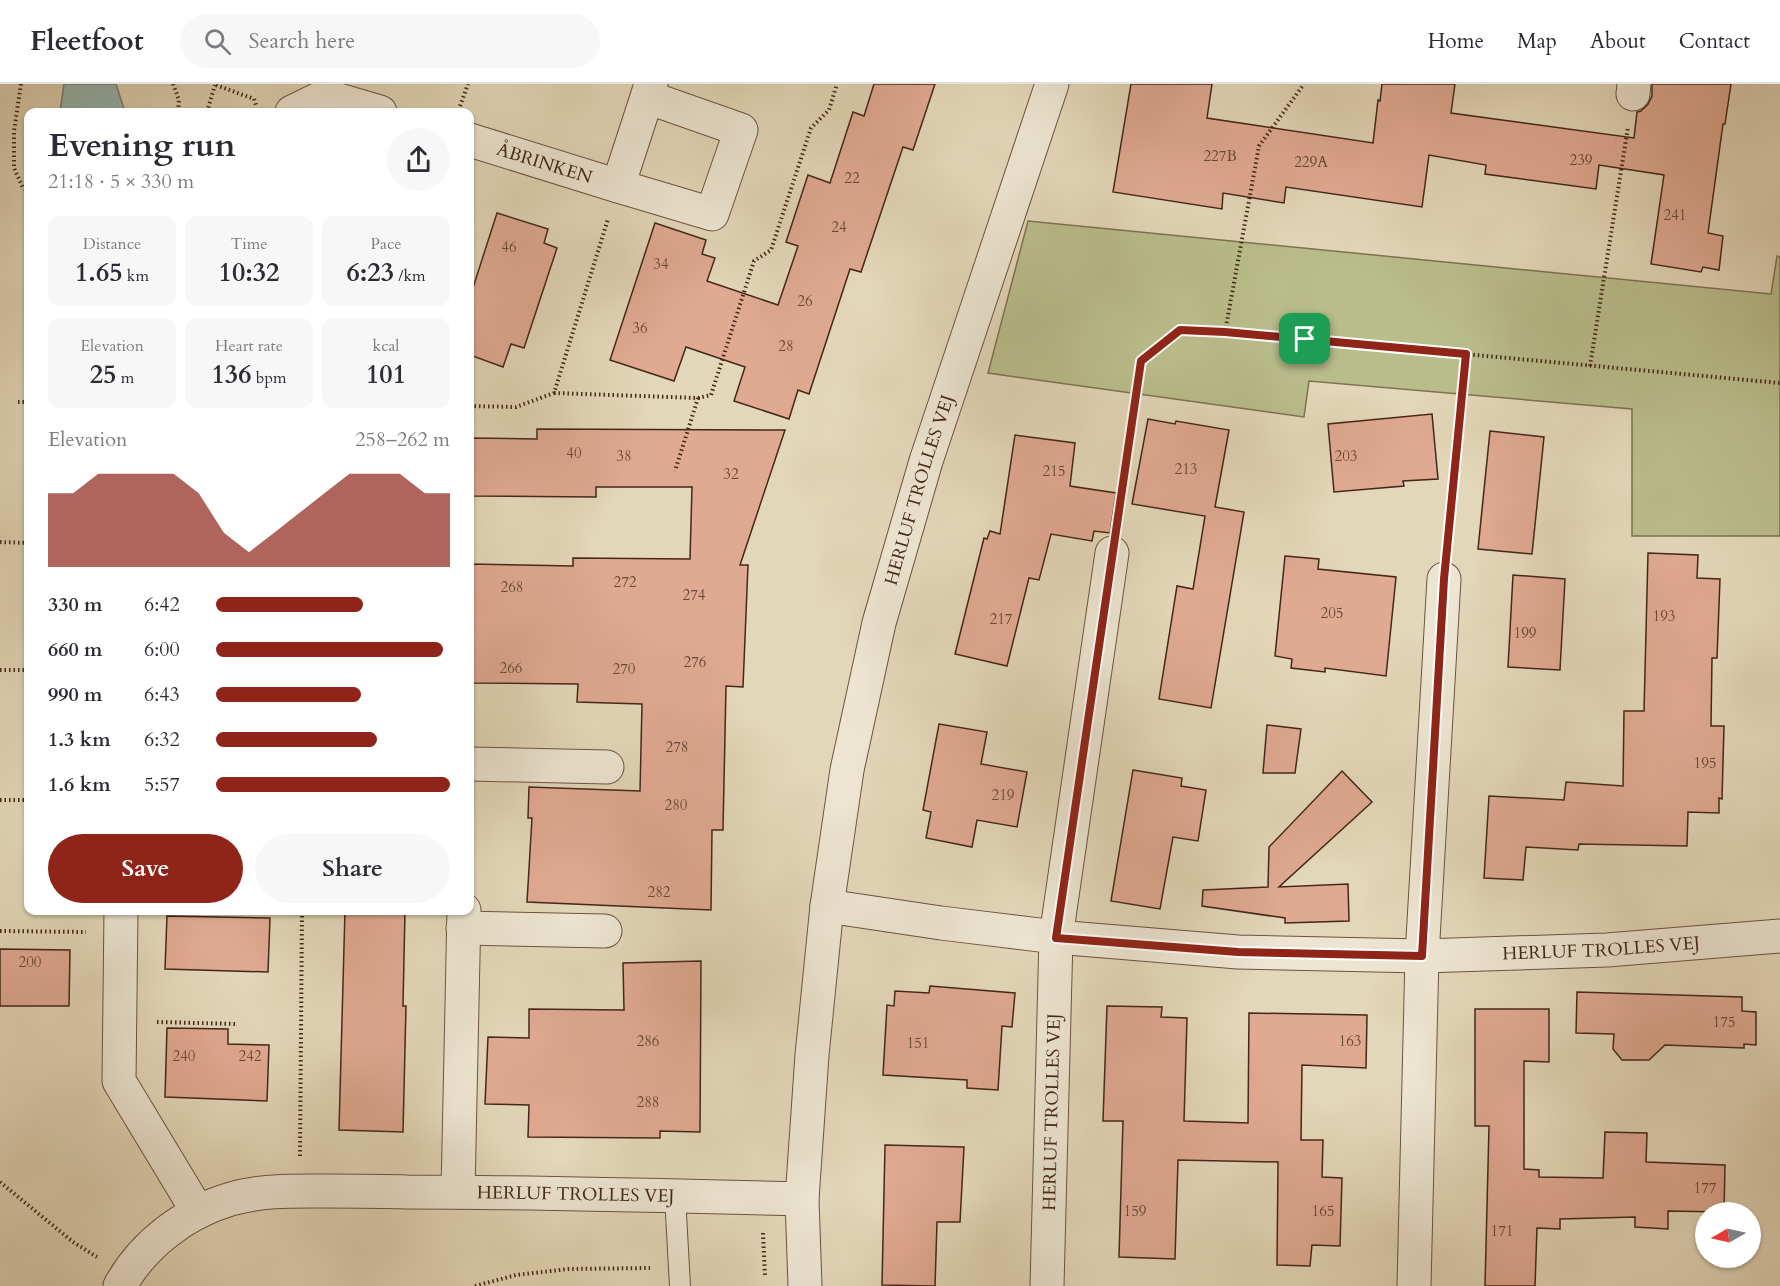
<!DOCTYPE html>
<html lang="en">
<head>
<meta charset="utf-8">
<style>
  :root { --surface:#fff; --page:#f7f7f7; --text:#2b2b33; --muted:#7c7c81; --line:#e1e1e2; --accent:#8f2418 }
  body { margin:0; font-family:Cardo,serif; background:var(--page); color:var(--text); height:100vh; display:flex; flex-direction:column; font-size:22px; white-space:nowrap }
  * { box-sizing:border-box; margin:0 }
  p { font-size:20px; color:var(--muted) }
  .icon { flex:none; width:33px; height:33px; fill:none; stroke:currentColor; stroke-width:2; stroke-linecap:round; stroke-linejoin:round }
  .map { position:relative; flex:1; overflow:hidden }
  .drawer { position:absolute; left:24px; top:24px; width:450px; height:807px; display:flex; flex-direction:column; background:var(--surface); border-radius:12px; box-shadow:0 2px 4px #0004 }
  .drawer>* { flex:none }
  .needle { width:39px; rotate:261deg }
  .controls { position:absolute; left:1695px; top:1118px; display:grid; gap:12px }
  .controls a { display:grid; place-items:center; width:66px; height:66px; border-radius:50%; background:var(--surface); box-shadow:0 2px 4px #0004; font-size:30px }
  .pin { position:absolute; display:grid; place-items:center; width:51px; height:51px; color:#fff; margin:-26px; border-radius:12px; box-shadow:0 3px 9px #0006 }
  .round { display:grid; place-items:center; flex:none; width:63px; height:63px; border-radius:32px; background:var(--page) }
  .summary { display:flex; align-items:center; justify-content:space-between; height:102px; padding:0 24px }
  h1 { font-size:33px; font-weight:700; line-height:45px }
  .stats { display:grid; grid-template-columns:repeat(3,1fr); gap:9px; height:102px; padding:6px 24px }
  .stats div { display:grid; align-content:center; border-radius:12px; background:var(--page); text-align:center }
  .stats b { font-size:26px; font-weight:700 }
  .stats small { font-size:16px; font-weight:400 }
  .stats p { font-size:16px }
  .chart { height:168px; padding:12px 24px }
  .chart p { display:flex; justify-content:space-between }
  .chart svg { width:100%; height:108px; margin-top:6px; fill:var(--accent); opacity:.7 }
  .cta { display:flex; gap:12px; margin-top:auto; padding:12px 24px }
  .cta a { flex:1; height:69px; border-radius:36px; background:var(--accent); color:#fff; font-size:24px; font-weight:700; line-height:69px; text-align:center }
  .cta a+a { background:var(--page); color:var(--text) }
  ul { padding:0 24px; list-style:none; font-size:20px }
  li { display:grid; grid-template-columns:96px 72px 1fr; align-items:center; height:45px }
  li i { height:15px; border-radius:8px; background:var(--accent) }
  header { display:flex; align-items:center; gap:36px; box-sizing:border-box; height:84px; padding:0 30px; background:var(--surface); border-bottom:2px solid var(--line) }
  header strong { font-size:28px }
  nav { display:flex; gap:33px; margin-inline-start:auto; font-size:21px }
  .search { width:420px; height:54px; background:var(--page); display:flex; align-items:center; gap:15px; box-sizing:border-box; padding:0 21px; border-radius:33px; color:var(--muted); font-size:22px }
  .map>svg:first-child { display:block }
  .green { fill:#b9bd8b; stroke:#7e7252; stroke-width:1.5 }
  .water { fill:#96b9b4; stroke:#757f76; stroke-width:1.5 }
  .building { fill:#e0a992; stroke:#432718; stroke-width:1.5 }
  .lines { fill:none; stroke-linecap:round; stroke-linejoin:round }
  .lane-casing { stroke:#6b5340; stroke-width:22 }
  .street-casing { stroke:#6b5340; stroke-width:35 }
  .path { stroke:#432718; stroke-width:4; stroke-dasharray:1.5 3; stroke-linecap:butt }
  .lane { stroke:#ede5d2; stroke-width:20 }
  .street { stroke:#ede5d2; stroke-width:33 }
  .route-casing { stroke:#fff; stroke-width:12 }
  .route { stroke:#8f2418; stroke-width:8 }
  .labels { text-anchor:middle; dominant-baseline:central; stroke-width:5; stroke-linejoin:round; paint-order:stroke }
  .number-label { font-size:15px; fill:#6a4836 }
  .street-label { font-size:18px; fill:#432718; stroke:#ede5d2 }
</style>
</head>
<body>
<header>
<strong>Fleetfoot</strong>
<div class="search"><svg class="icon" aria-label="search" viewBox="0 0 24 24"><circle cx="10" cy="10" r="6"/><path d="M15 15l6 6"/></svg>Search here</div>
<nav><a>Home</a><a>Map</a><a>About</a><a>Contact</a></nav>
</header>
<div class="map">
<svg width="1780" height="1202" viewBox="0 0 1780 1202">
  <rect width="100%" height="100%" fill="#e3d7b9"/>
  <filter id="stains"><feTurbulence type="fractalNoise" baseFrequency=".00333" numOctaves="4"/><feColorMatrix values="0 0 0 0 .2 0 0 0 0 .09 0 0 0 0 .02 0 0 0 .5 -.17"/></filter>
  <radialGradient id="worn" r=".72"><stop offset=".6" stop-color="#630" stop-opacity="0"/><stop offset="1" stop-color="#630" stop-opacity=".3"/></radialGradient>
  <polygon class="green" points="1028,137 1771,210 1777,172 1780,173 1780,452 1632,452 1632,325 1309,297 1304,333 988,289"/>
  <polygon class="water" points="64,0 116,0 125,28 60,28"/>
  <g class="building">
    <polygon points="874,0 935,0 913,66 903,63 861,188 850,185 809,310 798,306 789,335 734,317 745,283 686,263 674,297 610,276 655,139 706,156 702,170 715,174 707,197 778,221 798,162 786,158 808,91 830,99 853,28 864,32"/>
    <polygon points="1131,0 1212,0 1207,34 1373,59 1378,16 1380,17 1382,0 1455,0 1451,29 1634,54 1637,28 1641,27 1648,20 1652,12 1652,0 1731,0 1725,40 1723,40 1708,149 1723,152 1719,186 1703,183 1701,188 1651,180 1664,91 1599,81 1596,105 1485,90 1486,81 1429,71 1422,123 1286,103 1284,119 1223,109 1222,125 1113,108"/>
    <polygon points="497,129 548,145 544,159 557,164 524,264 511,260 503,283 470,271 470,213"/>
    <polygon points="1432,330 1438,395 1403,397 1404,402 1334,408 1328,340"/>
    <polygon points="1148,335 1175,340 1176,337 1229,346 1215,423 1244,428 1211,624 1159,615 1177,502 1193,505 1205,432 1132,420"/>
    <polygon points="537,345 785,346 740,481 748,481 743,603 726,602 723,746 712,746 711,826 527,818 532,734 528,734 529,703 640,707 642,620 577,618 578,600 470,599 470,480 573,482 573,474 690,475 692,403 596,403 596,413 470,412 470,354 537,355"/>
    <polygon points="1490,347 1544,353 1532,470 1478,465"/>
    <polygon points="1015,351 1075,359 1070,402 1116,409 1110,449 1094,447 1092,457 1051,450 1039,496 1029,494 1007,582 955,570 984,454 987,455 990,447 1000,450"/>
    <polygon points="1648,469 1698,471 1697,494 1720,495 1717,574 1712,574 1711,642 1724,642 1722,715 1719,714 1719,729 1688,728 1687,762 1579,760 1578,766 1526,763 1523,796 1484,794 1489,712 1564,716 1566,698 1623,702 1624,627 1644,627"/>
    <polygon points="1285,472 1319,475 1318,485 1396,493 1386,592 1325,584 1325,588 1291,584 1292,575 1275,572"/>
    <polygon points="1513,491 1565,495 1560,586 1508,583"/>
    <polygon points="939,640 987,648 981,680 1027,688 1017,743 977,736 972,763 926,754 931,728 923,726"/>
    <polygon points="1267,641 1301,645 1295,689 1263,689"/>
    <polygon points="1133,686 1182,694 1181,702 1206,706 1198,757 1173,753 1160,825 1111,817"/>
    <polygon points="1342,687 1372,718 1279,803 1348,800 1349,837 1285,839 1285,834 1202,822 1203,806 1268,803 1269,763"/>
    <polygon points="345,826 405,826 403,922 406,922 403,1048 339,1046"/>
    <polygon points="167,832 270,834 268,888 165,885"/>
    <polygon points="0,865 70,866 69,922 0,922"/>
    <polygon points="701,877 700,1048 660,1047 660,1054 528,1053 529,1021 485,1020 488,953 529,954 529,925 624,926 623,879"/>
    <polygon points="930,902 1015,909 1012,943 1002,942 998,1006 967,1004 967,996 883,991 887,921 894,922 895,907 929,909"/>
    <polygon points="1577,908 1742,913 1742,927 1756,928 1756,961 1744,960 1744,964 1665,961 1649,976 1622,976 1613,965 1614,950 1576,949"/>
    <polygon points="1107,922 1162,923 1161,933 1187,934 1184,1037 1248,1039 1249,929 1367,931 1366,984 1302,981 1301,1056 1323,1056 1322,1093 1342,1094 1340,1162 1312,1161 1310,1182 1277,1181 1278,1078 1178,1076 1175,1175 1119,1173 1123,1037 1103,1037"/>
    <polygon points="1475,925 1549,925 1549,978 1524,977 1524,1085 1539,1086 1539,1093 1603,1094 1605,1048 1647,1049 1646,1078 1725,1081 1724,1128 1668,1127 1668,1145 1635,1143 1635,1133 1560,1135 1560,1145 1537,1144 1535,1202 1485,1202 1489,1042 1475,1042"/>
    <polygon points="167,944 228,945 228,960 269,961 267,1017 165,1013"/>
    <polygon points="885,1061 964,1063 960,1138 937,1138 935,1202 882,1201"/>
  </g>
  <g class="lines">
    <g class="lane-casing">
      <polyline id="lane" points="675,1112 680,1202"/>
    </g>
    <g class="street-casing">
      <g id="street">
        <polyline points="1633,10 1634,0"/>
        <polyline points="647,13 741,46 712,130 618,102 647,13 651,0"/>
        <polyline points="292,28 325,12 380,28"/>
        <path id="s1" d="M470,56L618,102"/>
        <polyline points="470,680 607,683"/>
        <path id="s2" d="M827,822L941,839L1056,853L1238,868L1422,872L1607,866L1780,852"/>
        <polyline points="121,826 119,997 198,1128"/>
        <polyline points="463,844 605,847"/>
        <polyline points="458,1108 464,826"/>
        <path id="s3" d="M120,1202C143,1160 186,1128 231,1115C262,1106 294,1107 326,1107C353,1107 380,1107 407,1108C539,1108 670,1112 802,1115"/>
        <path id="s4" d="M805,1202L802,1115L812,971L827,822L847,686L879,539L926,377L1052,0"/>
        <path id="s5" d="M1047,1202L1056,853L1112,469"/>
        <polyline points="1414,1202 1422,872 1444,495"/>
      </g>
    </g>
    <g class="path">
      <polyline points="21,0 14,47 14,84 23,104 28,107"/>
      <polyline points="173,0 179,16 178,28"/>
      <polyline points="216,1 254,15 256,21"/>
      <polyline points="460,22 468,0"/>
      <polyline points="207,28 215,1"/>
      <polyline points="1225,248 1259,62 1304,0"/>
      <polyline points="1590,282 1628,43"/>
      <polyline points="554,309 698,314 675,387"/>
      <polyline points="698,314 711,311 754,177 771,166 811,44 829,26 837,0"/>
      <polyline points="18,318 28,318"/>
      <polyline points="470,322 516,323 554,309 608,135"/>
      <polyline points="1117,435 1141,277 1180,246 1225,248 1780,299"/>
      <polyline points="0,458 28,459"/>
      <polyline points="1448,460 1466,270"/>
      <polyline points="0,586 28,586"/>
      <polyline points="0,716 28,716"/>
      <polyline points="0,847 86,848"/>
      <polyline points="157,938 237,940"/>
      <polyline points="300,1072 302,826"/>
      <polyline points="0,1098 73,1158 97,1173"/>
      <polyline points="763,1149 765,1192"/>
      <polyline points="475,1202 516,1191 568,1185 650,1184"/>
    </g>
    <use href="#lane" class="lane"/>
    <use href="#street" class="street"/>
  </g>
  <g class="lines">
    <g class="route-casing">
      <polygon id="route" points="1180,246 1225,248 1466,270 1444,495 1422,872 1238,868 1056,854 1141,277"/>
    </g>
    <use href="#route" class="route"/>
  </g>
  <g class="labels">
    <g class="number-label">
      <text x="1220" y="72">227B</text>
      <text x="1581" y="76">239</text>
      <text x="1311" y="78">229A</text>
      <text x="852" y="94">22</text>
      <text x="1675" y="131">241</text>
      <text x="839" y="143">24</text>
      <text x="509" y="163">46</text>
      <text x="661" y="180">34</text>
      <text x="805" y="217">26</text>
      <text x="640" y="244">36</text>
      <text x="786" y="262">28</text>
      <text x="574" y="369">40</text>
      <text x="624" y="372">38</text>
      <text x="1346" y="372">203</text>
      <text x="1186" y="385">213</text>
      <text x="1054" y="387">215</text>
      <text x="731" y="390">32</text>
      <text x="625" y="498">272</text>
      <text x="512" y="503">268</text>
      <text x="694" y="511">274</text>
      <text x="1332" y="529">205</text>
      <text x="1664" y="532">193</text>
      <text x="1001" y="535">217</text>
      <text x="1525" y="549">199</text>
      <text x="695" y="578">276</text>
      <text x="511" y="584">266</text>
      <text x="624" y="585">270</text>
      <text x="677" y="663">278</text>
      <text x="1705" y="679">195</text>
      <text x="1003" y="711">219</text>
      <text x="676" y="721">280</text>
      <text x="659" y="808">282</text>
      <text x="30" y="878">200</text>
      <text x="1724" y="938">175</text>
      <text x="648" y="957">286</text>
      <text x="1350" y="957">163</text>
      <text x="918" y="959">151</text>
      <text x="184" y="972">240</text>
      <text x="250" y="972">242</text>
      <text x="648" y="1018">288</text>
      <text x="1705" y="1104">177</text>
      <text x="1135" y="1127">159</text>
      <text x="1323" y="1127">165</text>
      <text x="1502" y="1147">171</text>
    </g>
    <g class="street-label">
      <text stroke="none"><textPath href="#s1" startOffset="78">ÅBRINKEN</textPath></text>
      <text stroke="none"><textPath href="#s4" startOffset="808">HERLUF TROLLES VEJ</textPath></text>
      <text stroke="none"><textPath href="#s2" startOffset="777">HERLUF TROLLES VEJ</textPath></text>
      <text stroke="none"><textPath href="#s5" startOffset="174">HERLUF TROLLES VEJ</textPath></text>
      <text stroke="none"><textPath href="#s3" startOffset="490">HERLUF TROLLES VEJ</textPath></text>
    </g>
  </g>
  <rect width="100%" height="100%" filter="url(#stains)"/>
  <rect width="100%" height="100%" fill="url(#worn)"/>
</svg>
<div class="controls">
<a><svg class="needle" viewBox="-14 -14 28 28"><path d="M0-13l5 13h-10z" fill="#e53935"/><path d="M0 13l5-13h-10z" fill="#7c7c81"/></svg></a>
</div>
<div class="pin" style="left:1305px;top:255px;background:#1e9e55"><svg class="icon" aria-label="arrive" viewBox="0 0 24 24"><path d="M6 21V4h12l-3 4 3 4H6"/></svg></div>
<section class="drawer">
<div class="summary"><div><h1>Evening run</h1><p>21:18 · 5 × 330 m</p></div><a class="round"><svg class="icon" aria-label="share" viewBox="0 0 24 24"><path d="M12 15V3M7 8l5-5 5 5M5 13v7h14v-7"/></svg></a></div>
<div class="stats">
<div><p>Distance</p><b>1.65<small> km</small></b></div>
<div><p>Time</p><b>10:32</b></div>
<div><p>Pace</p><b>6:23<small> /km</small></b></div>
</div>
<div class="stats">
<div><p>Elevation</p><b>25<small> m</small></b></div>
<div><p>Heart rate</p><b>136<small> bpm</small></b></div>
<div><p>kcal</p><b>101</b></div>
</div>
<div class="chart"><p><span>Elevation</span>258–262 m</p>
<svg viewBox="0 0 160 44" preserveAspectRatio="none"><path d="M0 44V14L10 14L20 6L30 6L40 6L50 6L60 14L70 30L80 38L90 30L100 22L110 14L120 6L130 6L140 6L150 14L160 14V44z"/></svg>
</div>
<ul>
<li><b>330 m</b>6:42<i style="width:63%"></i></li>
<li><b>660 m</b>6:00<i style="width:97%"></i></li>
<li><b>990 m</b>6:43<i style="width:62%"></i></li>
<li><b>1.3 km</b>6:32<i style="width:69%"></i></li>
<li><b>1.6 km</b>5:57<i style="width:100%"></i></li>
</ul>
<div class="cta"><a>Save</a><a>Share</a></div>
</section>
</div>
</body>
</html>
